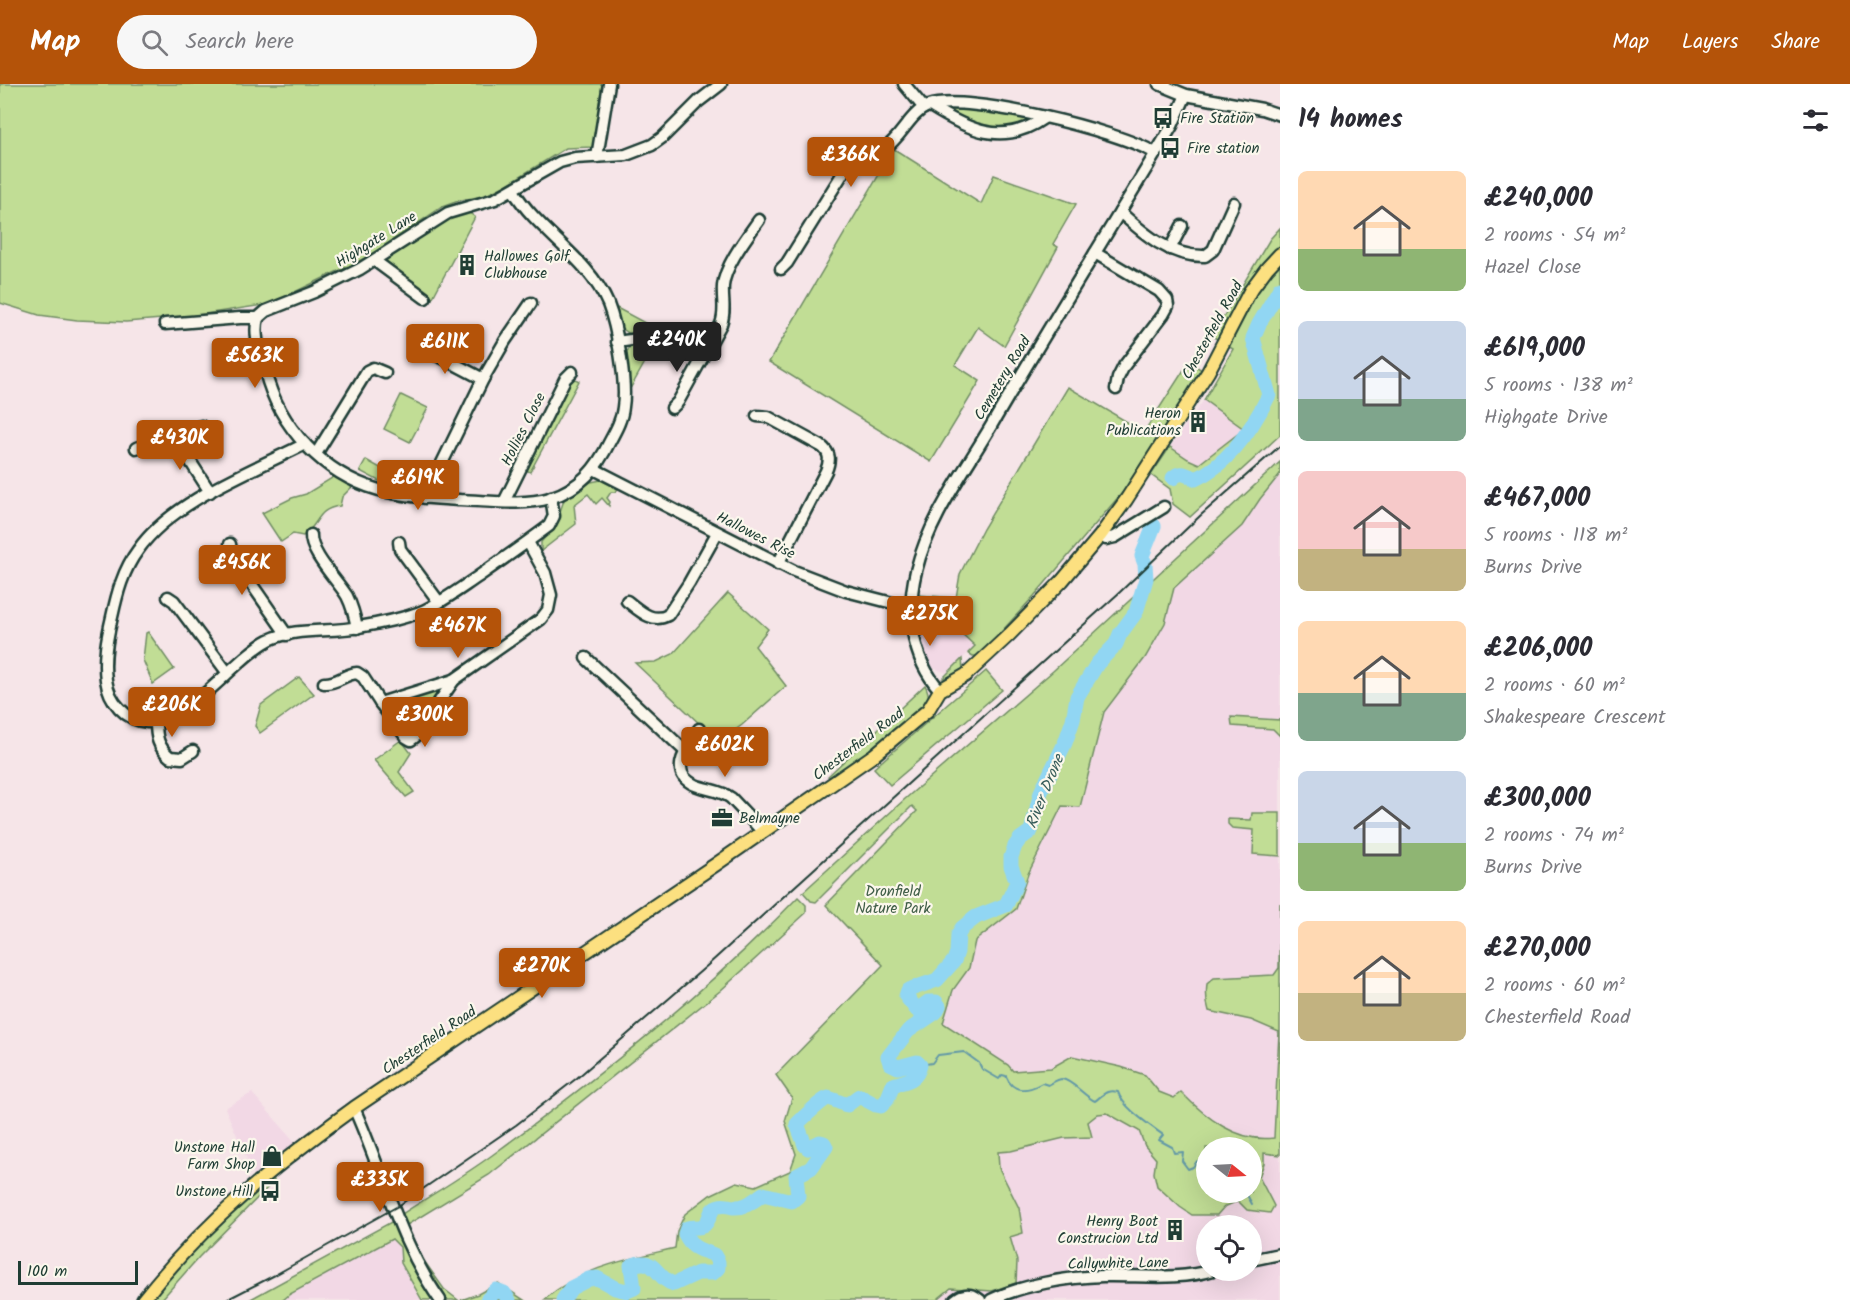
<!DOCTYPE html>
<html lang="en">
<head>
<meta charset="utf-8">
<style>
	:root { --surface:#fff; --page:#f7f7f7; --text:#2b2b33; --muted:#7c7c81; --accent:#b45309 }
	body { margin:0; font-family:Kalam,sans-serif; background:var(--page); color:var(--text); height:100vh; display:flex; flex-direction:column; font-size:22px; white-space:nowrap }
	* { box-sizing:border-box; margin:0 }
	p { font-size:20px; color:var(--muted) }
	.icon { flex:none; width:33px; height:33px; fill:none; stroke:currentColor; stroke-width:2; stroke-linecap:round; stroke-linejoin:round }
	.map { position:relative; flex:1; overflow:hidden }
	.drawer { display:flex; flex-direction:column; background:var(--surface); width:570px }
	.drawer>* { flex:none }
	.needle { width:39px; rotate:108deg }
	.tools { position:absolute; left:1196px; top:1053px; display:grid; gap:12px }
	.tools a { display:grid; place-items:center; width:66px; height:66px; border-radius:50%; background:var(--surface); box-shadow:0 6px 24px #0002; font-size:30px }
	.scale { position:absolute; left:18px; bottom:15px; width:120px; box-sizing:border-box; padding-left:6px; border:3px solid #1f3d34; border-top:0; font-size:16px; line-height:21px; white-space:nowrap; color:#1f3d34; -webkit-text-stroke:4px #fbf7ec; paint-order:stroke }
	.price { position:absolute; translate:-50% -51px; padding:0 14px; border-radius:6px; background:var(--accent); color:#fff; font-size:20px; line-height:39px; filter:drop-shadow(0 2px 3px #0008) }
	.price::after { content:''; position:absolute; left:50%; top:36px; width:18px; height:14px; margin-left:-9px; background:inherit; clip-path:polygon(0 0,100% 0,50% 100%) }
	.price.active { background:#222; color:#fff }
	ul { padding:0; list-style:none }
	li { display:flex; align-items:center; gap:18px; height:150px; padding:0 18px }
	li span { display:grid; place-items:center; flex:none; width:168px; height:120px; border-radius:9px; color:#555 }
	li>.icon { margin-inline-start:auto }
	span .icon { width:72px; height:72px; fill:#fffc; stroke-width:1 }
	li b { font-size:26px }
	h2 { display:flex; justify-content:space-between; align-items:center; height:72px; padding:0 18px; font-size:26px }
	header { display:flex; align-items:center; gap:36px; box-sizing:border-box; height:84px; padding:0 30px; background:var(--accent); color:#fff }
	header strong { font-size:28px }
	nav { display:flex; gap:33px; margin-inline-start:auto; font-size:21px }
	.search { width:420px; height:54px; background:var(--page); display:flex; align-items:center; gap:15px; box-sizing:border-box; padding:0 21px; border-radius:33px; color:var(--muted); font-size:22px }
	main { display:flex; flex:1; min-height:0 }
	.map>svg:first-child { display:block }
	.built { fill:#f2d8e5; fill-rule:evenodd }
	.green { fill:#c1dd95; stroke:#708d64; stroke-width:1.5; fill-rule:evenodd }
	.lines { fill:none; stroke-linecap:round; stroke-linejoin:round }
	.stream { stroke:#6399a7; stroke-width:2 }
	.river { stroke:#91d6f3; stroke-width:15 }
	.minor-casing { stroke:#1f3d34; stroke-width:15 }
	.major-casing { stroke:#1f3d34; stroke-width:16 }
	.minor { stroke:#fbf7ec; stroke-width:10 }
	.major { stroke:#fce080; stroke-width:12 }
	.rail { stroke:#1f3d34; stroke-width:2 }
	.labels { text-anchor:middle; stroke-width:4.5; stroke-linejoin:round; paint-order:stroke }
	.poi-label { font-size:15px; fill:#1f3d34; stroke:#fbf7ec; text-anchor:start }
	.street-label { font-size:15px; fill:#1f3d34; stroke:#fbf7ec }
	.park-label { font-size:15px; fill:#3f5d47; stroke:#fbf7ec }
	.water-label { font-size:16px; font-style:italic; fill:#365c5a; stroke:#fbf7ec }
</style>
</head>
<body>
<header>
<strong>Map</strong>
<div class="search"><svg class="icon" aria-label="search" viewBox="0 0 24 24"><circle cx="10" cy="10" r="6"/><path d="M15 15l6 6"/></svg>Search here</div>
<nav><a>Map</a><a>Layers</a><a>Share</a></nav>
</header>
<main>
<div class="map">
<svg width="1280" height="1216" viewBox="0 0 1280 1216">
	<rect width="100%" height="100%" fill="#f6e5e8"/>
	<filter id="ink" filterUnits="userSpaceOnUse"><feTurbulence type="fractalNoise" baseFrequency=".0167" numOctaves="2"/><feDisplacementMap in="SourceGraphic" scale="12" xChannelSelector="R" yChannelSelector="G"/><feConvolveMatrix kernelMatrix="1 2 1 2 8 2 1 2 1" color-interpolation-filters="sRGB"/></filter>
	<g filter="url(#ink)">
		<g class="built">
			<polygon points="1204,316 1245,345 1199,380 1188,375 1170,363"/>
			<path d="M1280 390V1216H940L939 1214 951 1204 992 1207 1016 1198 1017 1177 1010 1153 1022 1149 1010 1104 999 1084 998 1067H1011L1064 1054 1092 1053 1088 1039 1098 1030 1107 1029 1139 1047 1145 1062 1156 1075 1154 1089 1157 1102 1164 1108 1224 1123 1239 1117 1247 1126 1270 1129 1274 1122 1259 1094 1264 1079V1055L1230 1047 1202 1030 1181 1009 1174 1014 1159 1008 1145 991 1121 983 1072 972 1051 984 1013 987 1008 981 943 939 953 906 969 884 975 857 1016 825 1028 790 1062 721 1080 722 1104 628 1145 574 1165 539 1174 504 1196 486ZM1206 1142H1251V1186H1206Z"/>
			<polygon points="918,528 961,549 976,562 947,589 933,584 920,570"/>
			<polygon points="252,1009 296,1059 254,1091 225,1024"/>
			<polygon points="392,1154 401,1163 401,1179 422,1216 283,1216 290,1210"/>
		</g>
		<g class="green">
			<polygon points="0,0 602,0 593,63 566,64 506,101 484,112 461,116 442,123 369,172 270,220 185,233 126,238 77,236 39,231 0,219"/>
			<path d="M942 25H971L1033 34C1008 55 967 36 942 25Z"/>
			<polygon points="894,65 981,120 994,91 1076,120 1053,160 1058,163 1004,262 978,243 955,281 980,297 931,378 769,278"/>
			<polygon points="468,128 475,133 432,215 381,178 445,133"/>
			<polygon points="1280,144 1280,351 1190,433 1173,420 1170,405 1151,391 1170,363 1188,375 1199,380 1244,345 1204,316 1233,265 1212,252 1270,155"/>
			<polygon points="615,223 660,247 657,257 630,305 625,270 632,261 631,251 620,243"/>
			<polygon points="1189,278 1202,286 1127,403 1034,512 979,572 973,572 968,569 975,562 961,549 918,528 919,511 956,514 960,490 983,445 1068,303 1144,348"/>
			<polygon points="572,293 579,297 530,388 524,385"/>
			<polygon points="401,311 428,324 410,358 384,345"/>
			<polygon points="366,376 384,386 379,397 360,387"/>
			<path d="M1280 378V390L1260 415 1242 442 1174 504 1165 539 1145 574 1104 628 1080 723 1062 722 1028 790 1016 825 975 857 969 884 953 906 943 939 1008 981 1013 987 1051 984 1072 972 1121 983 1145 991 1159 1008 1174 1014 1181 1008C1205 1033 1237 1059 1274 1054L1279 948 1251 936 1209 927C1206 918 1206 909 1207 900L1214 894 1274 891 1279 884 1280 819V1071L1264 1069V1079L1259 1093 1274 1122 1270 1129 1247 1126 1238 1117 1224 1123 1217 1131H1192L1180 1123 1157 1102 1154 1089 1156 1075 1145 1062 1139 1047 1107 1029 1098 1030 1088 1038 1092 1053 1064 1054 1011 1067 998 1068 999 1084 1019 1124 1023 1149 1010 1153 1017 1177 1016 1199 992 1207 951 1204 939 1214 940 1216H544C581 1183 629 1175 675 1164L677 1147 685 1130 710 1111 737 1098 756 1102 790 1087 796 1070 785 1037 792 1014 776 991 883 881 826 821 917 727 912 722 816 818 811 817 803 808 905 715 1053 587ZM1206 1064H1251V1108H1206Z"/>
			<path d="M335 392 353 402 342 413 340 422C316 425 320 440 303 452L293 450 281 458 262 429 292 414 306 410Z"/>
			<polygon points="601,396 618,405 615,408 611,408 607,414 610,418 609,422 602,414 596,420 588,410 574,421 576,440 541,467 541,458 555,442 564,416 591,398"/>
			<polygon points="728,509 768,545 755,562 786,602 742,641 719,658 635,579 656,578 673,570"/>
			<polygon points="148,548 174,585 153,600 143,576 146,549"/>
			<polygon points="962,575 963,586 949,594 943,594"/>
			<polygon points="986,587 1002,606 890,701 874,684"/>
			<polygon points="299,593 314,610 260,649 255,642 261,621"/>
			<path d="M925 601C927 605 929 610 928 614 923 633 849 683 830 695L828 692Z"/>
			<polygon points="444,602 413,649 409,649 390,625 392,621"/>
			<polygon points="1231,633 1280,636 1280,652 1273,645 1232,642"/>
			<polygon points="401,656 411,669 399,688 414,708 406,713 374,676"/>
			<polygon points="1252,729 1280,729 1280,772 1253,770 1254,746 1232,744 1228,740 1228,735 1251,736"/>
			<path d="M798 813 806 821V829L720 907 489 1091 407 1141H404L399 1132C431 1111 464 1092 495 1069 601 991 707 908 798 813Z"/>
			<polygon points="273,1090 274,1097 199,1173 161,1216 148,1216 207,1149"/>
			<polygon points="393,1137 404,1164 417,1167 444,1205 458,1216 422,1216 401,1179 400,1163 392,1155 290,1210 283,1216 249,1216"/>
			<polygon points="498,1199 524,1216 461,1216 478,1210"/>
		</g>
		<g class="lines">
			<g class="stream">
				<path d="M920 981 932 979 938 971 964 968 979 979 982 985 999 995 1002 991 1006 992C1013 1010 1028 1007 1042 999L1048 1001C1052 999 1058 995 1062 995 1072 996 1085 1013 1095 1017 1104 1010 1107 1005 1118 1008 1123 1024 1150 1041 1163 1051L1159 1056 1172 1063 1174 1069 1183 1068 1182 1077 1188 1085 1193 1083 1197 1077 1206 1086"/>
				<polyline points="1243,1108 1247,1111 1252,1120"/>
			</g>
			<g class="river">
				<path d="M1173 394C1180 386 1187 391 1195 395 1228 381 1253 343 1269 311L1253 254 1259 240 1280 204"/>
				<polyline points="487,1216 496,1206 504,1209 509,1216"/>
				<path d="M563 1216 571 1204 589 1195 597 1194 615 1204 627 1207 634 1204 631 1182C657 1171 654 1194 674 1200L698 1189H713L718 1184V1178L714 1171C698 1164 694 1167 685 1150L687 1144C693 1142 701 1145 705 1140 711 1135 709 1124 719 1122 723 1121 729 1122 733 1123 746 1124 753 1117 763 1110L792 1117 798 1112 796 1092 811 1084 826 1063 824 1059 820 1058 808 1064 805 1061 797 1040C801 1036 824 1014 828 1014 833 1015 841 1019 847 1021L859 1012 876 1021 881 1022 887 1016 893 1001C905 997 917 997 920 981L917 978 898 983 890 979 888 973 908 947 936 928 939 922 936 918H928L917 926 906 912 908 906 937 896 954 877 957 868 958 851 962 844 976 833 1006 821 1017 798 1011 782V773L1015 762 1020 755 1031 747 1041 708 1065 659 1073 636 1077 613 1097 580 1116 560 1120 550 1136 528 1146 495 1145 480 1142 472 1154 442"/>
			</g>
			<defs>
				<g id="minor">
					<polyline points="904,0 924,24"/>
					<polyline points="1159,0 1186,11 1262,25 1280,31"/>
					<path d="M930 22C968 46 1003 63 1044 34"/>
					<polyline points="597,73 609,0"/>
					<path d="M1120 128C1144 150 1170 173 1205 172L1213 166 1234 119"/>
					<polyline points="1170,165 1182,142"/>
					<polyline points="1095,169 1159,207 1167,216 1168,222 1163,231 1124,282 1118,294 1116,305"/>
					<polyline points="375,177 425,214"/>
					<path d="M781 185 787 179 848 81C859 70 873 72 885 64 901 54 910 29 928 22 967 9 1119 47 1155 69"/>
					<path d="M258 234C253 251 261 271 265 287 279 343 323 390 379 406 406 413 433 414 460 416 490 417 522 422 550 414 581 404 597 384 610 357 616 346 622 335 623 323 627 299 617 243 608 220 588 173 539 149 513 106"/>
					<polyline points="165,240 240,234 258,234 266,227 314,208 360,185 448,129 495,115 560,78 575,74 626,71 652,61 663,53 699,17 721,0"/>
					<polyline points="617,258 666,251 676,255 703,271"/>
					<polyline points="416,263 443,274 483,295"/>
					<path d="M672 324 678 318 721 240C726 227 722 216 723 202 725 181 747 153 759 136"/>
					<path d="M757 332 768 333 821 362C831 369 830 377 826 387L778 480"/>
					<polyline points="178,350 192,380 210,408"/>
					<path d="M305 360C252 387 172 417 138 466 123 486 117 510 112 533 107 554 103 575 106 596 109 617 125 636 147 638 189 641 233 575 269 556 296 543 330 549 359 543 380 539 405 535 425 526 444 517 461 504 479 492 502 476 526 459 549 442L554 432 551 413"/>
					<polyline points="136,364 201,342"/>
					<polyline points="316,370 367,287 373,284 385,289"/>
					<polyline points="594,385 794,487 846,507 912,524"/>
					<polyline points="425,414 483,295 505,257 531,219"/>
					<polyline points="504,418 565,295 572,288"/>
					<path d="M311 451C310 469 337 496 347 512 352 522 355 533 357 544"/>
					<polyline points="1100,452 1106,455 1115,453 1164,423"/>
					<polyline points="399,458 400,465 439,518"/>
					<polyline points="230,460 232,472 287,551"/>
					<polyline points="168,513 174,517 227,588"/>
					<path d="M627 517C639 526 652 540 668 531L689 499 717 449"/>
					<polyline points="586,574 685,667"/>
					<path d="M324 599C337 600 344 590 357 589L363 593 380 619 454 596 541 535 548 526 551 511 545 489 528 458"/>
					<path d="M940 606C911 574 906 528 916 487 929 434 964 388 991 342 1050 241 1112 142 1172 42L1186 11"/>
					<polyline points="380,619 406,653 411,656 415,653 454,596"/>
					<path d="M156 638C156 653 158 663 170 673L182 674 193 667"/>
					<path d="M699 645C689 662 666 688 695 701 707 706 720 706 731 714L763 748"/>
					<path d="M354 1024C383 1088 399 1158 440 1216"/>
					<polyline points="1251,1176 1280,1170"/>
					<path d="M955 1216C963 1209 972 1209 980 1216"/>
					<path d="M991 1216C1022 1201 1068 1193 1103 1192 1140 1191 1177 1197 1213 1186"/>
				</g>
				<path id="major" d="M143 1216C204 1138 274 1082 354 1024L715 781 874 671 928 626 940 606 966 591 1009 551 1062 497 1100 452 1126 416 1208 288 1250 207 1267 184 1280 170"/>
			</defs>
			<use href="#minor" class="minor-casing"/>
			<use href="#major" class="major-casing"/>
			<use href="#minor" class="minor"/>
			<use href="#major" class="major"/>
			<polyline class="rail" points="226,1216 275,1191 398,1122 516,1041 577,994 709,880 1120,508 1201,431 1280,362"/>
		</g>
	</g>
	<defs>
		<symbol id="bus-bare" viewBox="-9 -9 18 18"><path d="M-5-6H5V4H4V6H2V4H-2V6H-4V4H-5ZM-3.5-4V0h7V-4ZM-3.5 1.2v1.5H-2V1.2ZM2 1.2v1.5H3.5V1.2Z" fill="#1f3d34" stroke="#fbf7ec" stroke-width="2.5" paint-order="stroke"/></symbol>
		<symbol id="building-bare" viewBox="-9 -9 18 18"><path d="M-4-6H4V6H1V3H-1V6H-4ZM-2.5-4.3h1.7v1.8h-1.7ZM.8-4.3h1.7v1.8H.8ZM-2.5-1h1.7V.8h-1.7ZM.8-1h1.7V.8H.8Z" fill="#1f3d34" stroke="#fbf7ec" stroke-width="2.5" paint-order="stroke"/></symbol>
		<symbol id="office-bare" viewBox="-9 -9 18 18"><path d="M-6-3h4V-5.5h4V-3h4V5H-6ZM-1-4.5V-3h2v-1.5ZM-6 0V1H6V0Z" fill="#1f3d34" stroke="#fbf7ec" stroke-width="2.5" paint-order="stroke"/></symbol>
		<symbol id="shop-bare" viewBox="-9 -9 18 18"><path d="M-5-2.5h2.3a2.7 3.5 0 0 1 5.4 0H5L5.5 6h-11ZM-1.5-2.5h3a1.5 2.3 0 0 0-3 0Z" fill="#1f3d34" stroke="#fbf7ec" stroke-width="2.5" paint-order="stroke"/></symbol>
	</defs>
	<g fill-rule="evenodd">
		<use href="#bus-bare" x="1148" y="19" width="30" height="30"/>
		<use href="#bus-bare" x="1155" y="49" width="30" height="30"/>
		<use href="#building-bare" x="452" y="166" width="30" height="30"/>
		<use href="#building-bare" x="1183" y="323" width="30" height="30"/>
		<use href="#office-bare" x="707" y="719" width="30" height="30"/>
		<use href="#shop-bare" x="257" y="1057" width="30" height="30"/>
		<use href="#bus-bare" x="255" y="1092" width="30" height="30"/>
		<use href="#building-bare" x="1160" y="1131" width="30" height="30"/>
	</g>
	<g class="labels">
		<g class="poi-label">
			<text x="1180" y="39">Fire Station</text>
			<text x="1187" y="69">Fire station</text>
			<text x="484" y="177">Hallowes Golf<tspan x="484" dy="17">Clubhouse</tspan></text>
			<text x="1181" y="334" text-anchor="end">Heron<tspan x="1181" dy="17">Publications</tspan></text>
			<text x="739" y="739">Belmayne</text>
			<text x="255" y="1068" text-anchor="end">Unstone Hall<tspan x="255" dy="17">Farm Shop</tspan></text>
			<text x="253" y="1112" text-anchor="end">Unstone Hill</text>
			<text x="1158" y="1142" text-anchor="end">Henry Boot<tspan x="1158" dy="17">Construcion Ltd</tspan></text>
		</g>
		<g class="street-label">
			<text transform="translate(376 155) rotate(-32)" y="5">Highgate Lane</text>
			<text transform="translate(1212 246) rotate(-61)" y="5">Chesterfield Road</text>
			<text transform="translate(1002 294) rotate(-59)" y="5">Cemetery Road</text>
			<text transform="translate(523 345) rotate(-63)" y="5">Hollies Close</text>
			<text transform="translate(756 451) rotate(27)" y="5">Hallowes Rise</text>
			<text transform="translate(858 660) rotate(-37)" y="5">Chesterfield Road</text>
			<text transform="translate(429 956) rotate(-34)" y="5">Chesterfield Road</text>
			<text transform="translate(1118 1179) rotate(-1)" y="5">Callywhite Lane</text>
		</g>
		<g class="park-label">
			<text x="893" y="812">Dronfield<tspan x="893" dy="17">Nature Park</tspan></text>
		</g>
		<g class="water-label">
			<text transform="translate(1044 707) rotate(-68)" y="6">River Drone</text>
		</g>
	</g>
</svg>
<div class="tools">
<a><svg class="needle" viewBox="-14 -14 28 28"><path d="M0-13l5 13h-10z" fill="#e53935"/><path d="M0 13l5-13h-10z" fill="#7c7c81"/></svg></a>
<a><svg class="icon" aria-label="locate" viewBox="0 0 24 24"><circle cx="12" cy="12" r="6"/><path d="M12 2v4M12 18v4M2 12h4M18 12h4"/></svg></a>
</div>
<div class="scale">100 m</div>
<b class="price" style="left:851px;top:104px">£366K</b>
<b class="price active" style="left:677px;top:289px">£240K</b>
<b class="price" style="left:445px;top:291px">£611K</b>
<b class="price" style="left:255px;top:305px">£563K</b>
<b class="price" style="left:180px;top:387px">£430K</b>
<b class="price" style="left:418px;top:427px">£619K</b>
<b class="price" style="left:242px;top:512px">£456K</b>
<b class="price" style="left:930px;top:563px">£275K</b>
<b class="price" style="left:458px;top:575px">£467K</b>
<b class="price" style="left:172px;top:654px">£206K</b>
<b class="price" style="left:425px;top:664px">£300K</b>
<b class="price" style="left:725px;top:694px">£602K</b>
<b class="price" style="left:542px;top:915px">£270K</b>
<b class="price" style="left:380px;top:1129px">£335K</b>
</div>
<section class="drawer">
<h2>14 homes<svg class="icon" aria-label="filters" viewBox="0 0 24 24"><path d="M4 7h16M4 17h16"/><circle cx="9" cy="7" r="2"/><circle cx="15" cy="17" r="2"/></svg></h2>
<ul>
<li><span style="background:linear-gradient(#ffd9b3 65%,#8fb573 0)"><svg class="icon" aria-label="home" viewBox="0 0 24 24"><path d="M3 11l9-7 9 7M6 9v11h12V9"/></svg></span><div><b>£240,000</b><p>2 rooms · 54 m²</p><p>Hazel Close</p></div></li>
<li><span style="background:linear-gradient(#c9d6e8 65%,#7fa58c 0)"><svg class="icon" aria-label="home" viewBox="0 0 24 24"><path d="M3 11l9-7 9 7M6 9v11h12V9"/></svg></span><div><b>£619,000</b><p>5 rooms · 138 m²</p><p>Highgate Drive</p></div></li>
<li><span style="background:linear-gradient(#f6c9c9 65%,#c2b280 0)"><svg class="icon" aria-label="home" viewBox="0 0 24 24"><path d="M3 11l9-7 9 7M6 9v11h12V9"/></svg></span><div><b>£467,000</b><p>5 rooms · 118 m²</p><p>Burns Drive</p></div></li>
<li><span style="background:linear-gradient(#ffd9b3 60%,#7fa58c 0)"><svg class="icon" aria-label="home" viewBox="0 0 24 24"><path d="M3 11l9-7 9 7M6 9v11h12V9"/></svg></span><div><b>£206,000</b><p>2 rooms · 60 m²</p><p>Shakespeare Crescent</p></div></li>
<li><span style="background:linear-gradient(#c9d6e8 60%,#8fb573 0)"><svg class="icon" aria-label="home" viewBox="0 0 24 24"><path d="M3 11l9-7 9 7M6 9v11h12V9"/></svg></span><div><b>£300,000</b><p>2 rooms · 74 m²</p><p>Burns Drive</p></div></li>
<li><span style="background:linear-gradient(#ffd9b3 60%,#c2b280 0)"><svg class="icon" aria-label="home" viewBox="0 0 24 24"><path d="M3 11l9-7 9 7M6 9v11h12V9"/></svg></span><div><b>£270,000</b><p>2 rooms · 60 m²</p><p>Chesterfield Road</p></div></li>
</ul>
</section>
</main>
</body>
</html>
